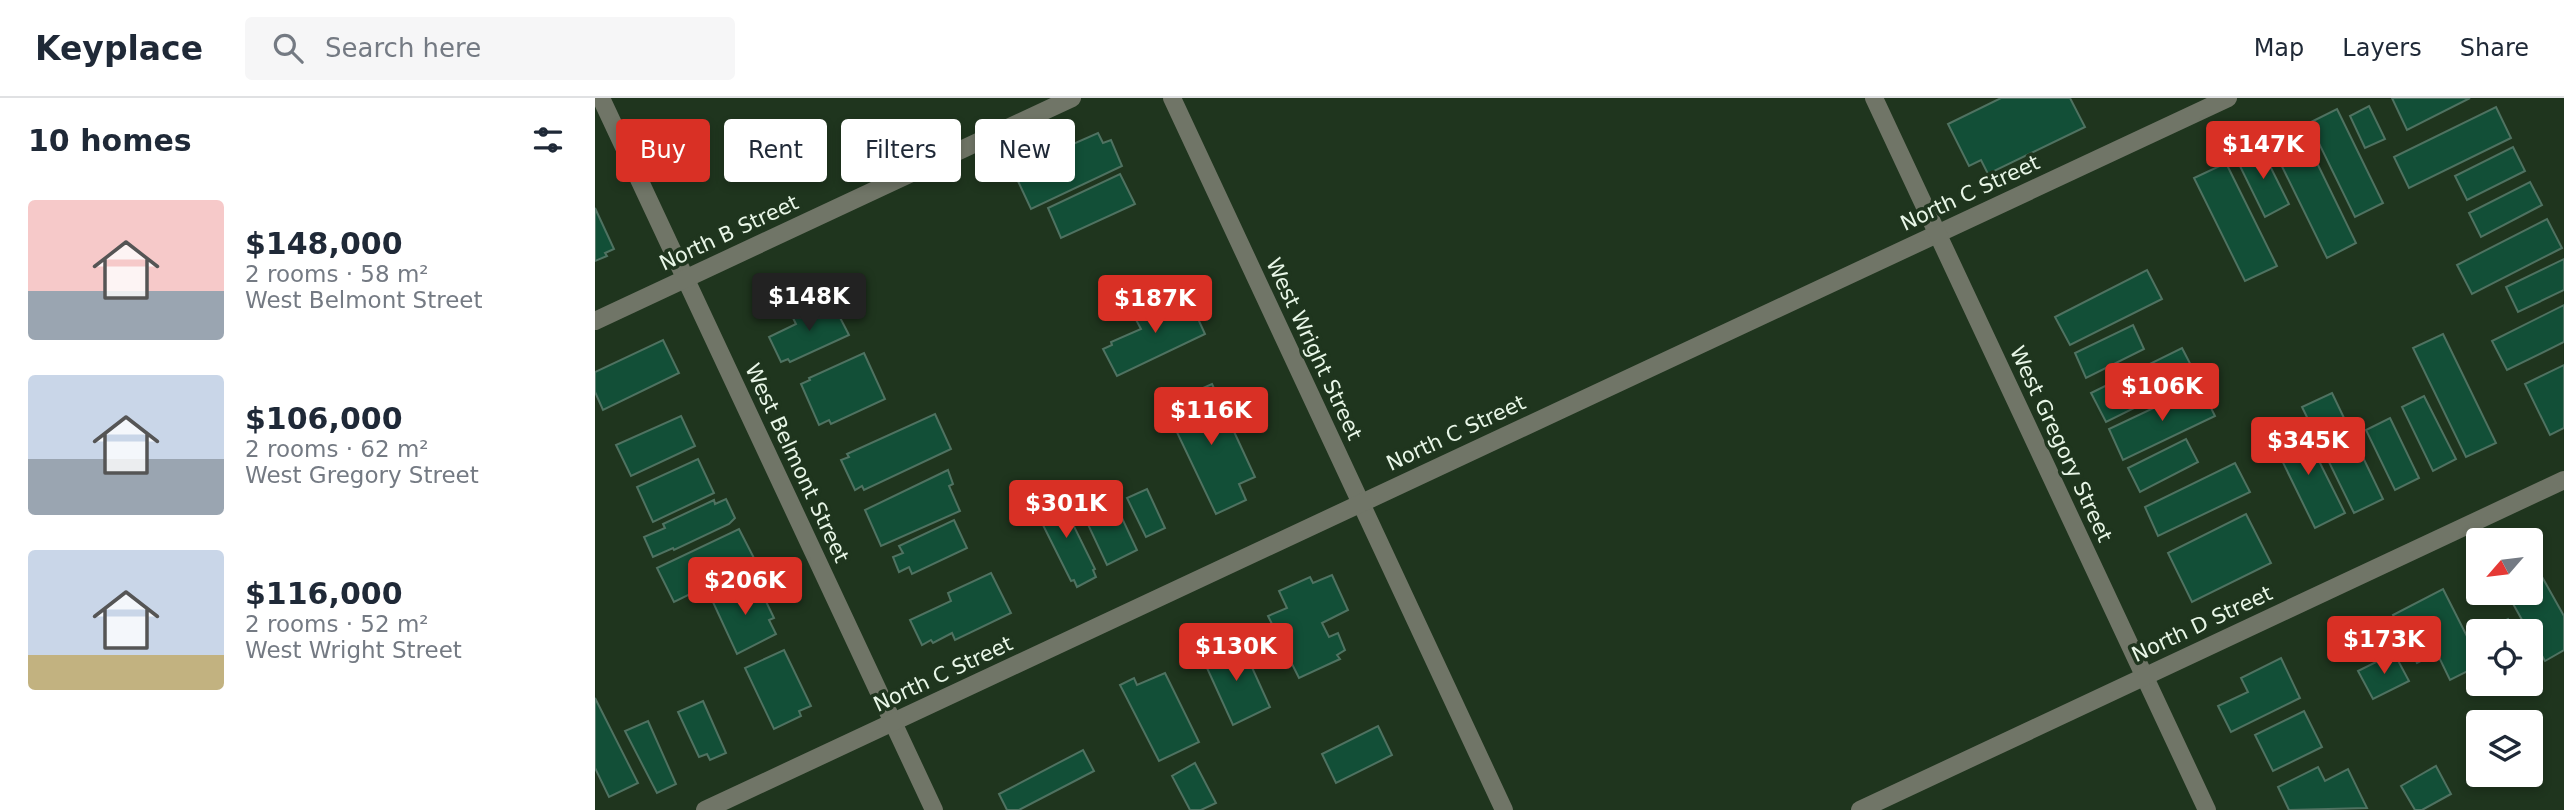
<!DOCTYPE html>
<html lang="en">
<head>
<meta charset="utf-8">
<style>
	:root { --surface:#fff; --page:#f6f6f7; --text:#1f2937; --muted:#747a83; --line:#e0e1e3; --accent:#d93025 }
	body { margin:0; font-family:"DejaVu Sans",sans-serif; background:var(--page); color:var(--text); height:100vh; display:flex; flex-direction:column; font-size:26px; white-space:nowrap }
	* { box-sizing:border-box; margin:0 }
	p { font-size:23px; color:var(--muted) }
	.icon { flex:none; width:38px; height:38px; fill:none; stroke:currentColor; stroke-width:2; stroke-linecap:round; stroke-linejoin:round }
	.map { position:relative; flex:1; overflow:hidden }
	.sheet { display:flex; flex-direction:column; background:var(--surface); width:595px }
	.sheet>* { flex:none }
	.banner { position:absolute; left:21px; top:21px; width:665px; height:63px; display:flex; gap:14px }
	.needle { width:46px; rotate:242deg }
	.fabs { position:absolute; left:1871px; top:430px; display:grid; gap:14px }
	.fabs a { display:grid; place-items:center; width:77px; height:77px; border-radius:7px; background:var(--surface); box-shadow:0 4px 10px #0003; font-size:35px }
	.price { position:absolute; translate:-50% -60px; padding:0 16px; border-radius:7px; background:var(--accent); color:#fff; font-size:23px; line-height:46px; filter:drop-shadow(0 2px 4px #0008) }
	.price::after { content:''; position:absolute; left:50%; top:42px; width:21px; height:16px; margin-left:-10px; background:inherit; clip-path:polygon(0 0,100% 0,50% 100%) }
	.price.selected { background:#222; color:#fff }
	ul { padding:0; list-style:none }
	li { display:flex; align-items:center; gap:21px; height:175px; padding:0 28px }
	li span { display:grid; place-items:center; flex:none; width:196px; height:140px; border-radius:7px; color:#555 }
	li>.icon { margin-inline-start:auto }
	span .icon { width:84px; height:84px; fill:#fffc; stroke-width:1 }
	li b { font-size:30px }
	h2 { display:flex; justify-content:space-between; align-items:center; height:84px; padding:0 28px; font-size:30px }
	.tag { padding:0 24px; border-radius:7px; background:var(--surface); box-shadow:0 4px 10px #0003; font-size:24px; line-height:63px }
	.tag.selected { background:var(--accent); color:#fff }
	header { display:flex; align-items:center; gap:42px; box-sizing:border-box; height:98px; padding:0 35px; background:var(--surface); border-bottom:2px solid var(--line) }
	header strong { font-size:33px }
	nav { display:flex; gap:38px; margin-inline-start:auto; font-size:24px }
	.search { width:490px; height:63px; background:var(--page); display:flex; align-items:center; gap:18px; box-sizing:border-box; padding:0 24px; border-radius:7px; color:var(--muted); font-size:26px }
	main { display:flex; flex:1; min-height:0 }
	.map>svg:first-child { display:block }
	.building { fill:#124f37; stroke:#4f7261; stroke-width:2 }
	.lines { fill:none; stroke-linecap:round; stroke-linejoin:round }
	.minor { stroke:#707567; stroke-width:18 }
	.tertiary { stroke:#707567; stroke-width:18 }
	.labels { text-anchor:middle; stroke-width:7; stroke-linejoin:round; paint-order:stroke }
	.street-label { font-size:21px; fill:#e8f6e7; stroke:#1f351e }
</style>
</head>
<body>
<header>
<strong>Keyplace</strong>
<div class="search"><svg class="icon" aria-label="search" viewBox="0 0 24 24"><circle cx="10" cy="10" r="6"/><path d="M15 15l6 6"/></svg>Search here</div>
<nav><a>Map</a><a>Layers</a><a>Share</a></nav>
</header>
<main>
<section class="sheet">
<h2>10 homes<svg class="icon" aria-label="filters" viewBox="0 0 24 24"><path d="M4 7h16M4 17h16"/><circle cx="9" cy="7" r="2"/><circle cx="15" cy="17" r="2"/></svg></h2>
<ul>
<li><span style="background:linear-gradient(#f6c9c9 65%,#9aa5b1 0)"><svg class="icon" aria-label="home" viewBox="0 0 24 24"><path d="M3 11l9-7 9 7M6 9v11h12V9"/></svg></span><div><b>$148,000</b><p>2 rooms · 58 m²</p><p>West Belmont Street</p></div></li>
<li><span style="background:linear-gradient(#c9d6e8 60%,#9aa5b1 0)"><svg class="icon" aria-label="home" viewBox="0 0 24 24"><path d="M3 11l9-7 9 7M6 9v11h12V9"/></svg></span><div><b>$106,000</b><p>2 rooms · 62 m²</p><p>West Gregory Street</p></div></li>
<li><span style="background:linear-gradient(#c9d6e8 75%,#c2b280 0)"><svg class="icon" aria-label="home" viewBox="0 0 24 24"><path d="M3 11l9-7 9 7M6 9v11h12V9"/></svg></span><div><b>$116,000</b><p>2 rooms · 52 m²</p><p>West Wright Street</p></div></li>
</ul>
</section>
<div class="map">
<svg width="1969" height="712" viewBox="0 0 1969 712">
	<rect width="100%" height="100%" fill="#1f351e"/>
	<g class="building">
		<polygon points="1406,0 1475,0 1490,29 1393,76 1386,62 1374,68 1353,26"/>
		<polygon points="1797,0 1875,0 1812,32"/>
		<polygon points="1774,8 1790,41 1770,50 1755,18"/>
		<polygon points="1901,9 1916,40 1814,90 1799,59"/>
		<polygon points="1742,11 1788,105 1760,119 1714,25"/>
		<polygon points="1705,30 1761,145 1732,160 1675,44"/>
		<polygon points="503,35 508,45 516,42 527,68 436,111 422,81 441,72 437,64"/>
		<polygon points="1665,48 1694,106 1670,119 1641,60"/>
		<polygon points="1918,49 1930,73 1872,102 1860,78"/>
		<polygon points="1631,65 1682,168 1650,183 1599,80"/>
		<polygon points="525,76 540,106 466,140 453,110"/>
		<polygon points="1935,84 1947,107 1886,139 1874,115"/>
		<polygon points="0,110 19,151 10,155 12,158 0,163"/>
		<polygon points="1952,121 1967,150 1877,196 1862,167"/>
		<polygon points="1969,161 1969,192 1923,214 1911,189"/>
		<polygon points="1552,172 1567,201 1475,247 1460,219"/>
		<polygon points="593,199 610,236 522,278 508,251 517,247 516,244 546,231 539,218 566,205 571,208"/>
		<polygon points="237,204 254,237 195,264 193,261 186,264 174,239 201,226 197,218 220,207 222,210"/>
		<polygon points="1969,207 1969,244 1912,272 1897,243"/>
		<polygon points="1538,227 1549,251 1491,280 1480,255"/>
		<polygon points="1848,236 1901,345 1871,359 1818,250"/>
		<polygon points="68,242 84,275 8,312 0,294 0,274"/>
		<polygon points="1587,250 1602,279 1511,324 1496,295"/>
		<polygon points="269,255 290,301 236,326 234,322 224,327 206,286 215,282 214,280"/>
		<polygon points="1969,267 1969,330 1955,337 1930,286"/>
		<polygon points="617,286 660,379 644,386 651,402 621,416 569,307"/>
		<polygon points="1605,288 1620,318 1528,362 1514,331"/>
		<polygon points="1737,295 1788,401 1759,415 1707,309"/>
		<polygon points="1829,298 1861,361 1838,373 1807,309"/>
		<polygon points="340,316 356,351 269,392 267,388 260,392 246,362 254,359 252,356"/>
		<polygon points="86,318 100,348 36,378 21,347"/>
		<polygon points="1795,320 1824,380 1800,392 1771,332"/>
		<polygon points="1706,327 1750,415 1720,430 1677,342"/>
		<polygon points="1591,341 1603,364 1545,394 1533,370"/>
		<polygon points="103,361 119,395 58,424 42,389"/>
		<polygon points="1640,365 1655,394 1563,438 1550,409"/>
		<polygon points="353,372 358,386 354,388 365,413 286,448 270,412"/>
		<polygon points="512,388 542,452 512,467 482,403"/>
		<polygon points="552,391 570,430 551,439 532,400"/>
		<polygon points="463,396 500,471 498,472 501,479 482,489 479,482 476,483 438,407"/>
		<polygon points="131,401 140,420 134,426 79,452 78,450 58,459 49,439 70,430 68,426 119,402 120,406"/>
		<polygon points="1651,416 1676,465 1597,504 1573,455"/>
		<polygon points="359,422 372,450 317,476 314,469 304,474 298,459 308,455 304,448"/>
		<polygon points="144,431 161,464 79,504 62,470"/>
		<polygon points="396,475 416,515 360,542 357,535 338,545 336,542 327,547 315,522 356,503 353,495"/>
		<polygon points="737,477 753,512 727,525 734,539 743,535 750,552 742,557 745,561 704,580 673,518 692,510 684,493 715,479 718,485"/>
		<polygon points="1946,477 1969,518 1969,552 1950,563 1912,495 1936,495 1936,482"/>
		<polygon points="157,483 162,496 166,493 179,520 174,522 181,536 142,556 117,502"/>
		<polygon points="1848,491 1883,560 1883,568 1855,582 1842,555 1822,565 1798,517"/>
		<polygon points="1913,521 1919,534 1887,534"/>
		<polygon points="645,543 675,609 638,627 607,559"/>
		<polygon points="189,552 216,608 204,613 206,618 179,631 150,570"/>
		<polygon points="1799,555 1814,583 1778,601 1763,573"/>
		<polygon points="1686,560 1705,600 1636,634 1623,608 1653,594 1646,580"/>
		<polygon points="570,575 604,644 564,663 525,587 539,580 542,587"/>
		<polygon points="0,600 43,685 14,699 0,670"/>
		<polygon points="108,603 131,655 115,662 112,656 104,659 83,614"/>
		<polygon points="1709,613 1727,649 1678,673 1660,637"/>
		<polygon points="53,623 81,686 62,695 30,633"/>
		<polygon points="783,628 797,657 741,685 727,656"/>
		<polygon points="488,652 499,673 424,712 412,712 404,696"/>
		<polygon points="600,665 621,705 606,712 595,712 577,678"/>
		<polygon points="1841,668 1856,696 1827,712 1820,712 1806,688"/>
		<polygon points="1723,669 1730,683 1753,671 1772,710 1694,712 1683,689"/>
	</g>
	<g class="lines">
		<g class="minor">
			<polyline points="6,0 339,712"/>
			<polyline points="577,0 909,712"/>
			<polyline points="0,223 477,0"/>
			<polyline points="110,712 1633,0"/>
		</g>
		<g class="tertiary">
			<polyline points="1279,0 1612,712"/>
			<polyline points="1265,712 1969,382"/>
		</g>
	</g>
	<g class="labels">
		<g class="street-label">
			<text transform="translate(1375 95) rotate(-25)" y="7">North C Street</text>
			<text transform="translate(134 135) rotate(-25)" y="7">North B Street</text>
			<text transform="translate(719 251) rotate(65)" y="7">West Wright Street</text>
			<text transform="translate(861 335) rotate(-25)" y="7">North C Street</text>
			<text transform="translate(1466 346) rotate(65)" y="7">West Gregory Street</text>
			<text transform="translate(202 365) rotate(65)" y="7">West Belmont Street</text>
			<text transform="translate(1607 526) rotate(-25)" y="7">North D Street</text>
			<text transform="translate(348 576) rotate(-25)" y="7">North C Street</text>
		</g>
	</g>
</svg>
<div class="fabs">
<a><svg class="needle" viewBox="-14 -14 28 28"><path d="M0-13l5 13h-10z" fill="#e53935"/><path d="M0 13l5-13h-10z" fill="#747a83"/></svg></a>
<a><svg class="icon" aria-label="locate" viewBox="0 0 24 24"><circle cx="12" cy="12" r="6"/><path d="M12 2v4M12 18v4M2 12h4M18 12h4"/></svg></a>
<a><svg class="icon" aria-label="layers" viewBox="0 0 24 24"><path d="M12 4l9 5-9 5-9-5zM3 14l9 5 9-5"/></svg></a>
</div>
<b class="price" style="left:1668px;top:83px">$147K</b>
<b class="price selected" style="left:214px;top:235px">$148K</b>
<b class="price" style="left:560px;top:237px">$187K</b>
<b class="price" style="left:1567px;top:325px">$106K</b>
<b class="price" style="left:616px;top:349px">$116K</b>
<b class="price" style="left:1713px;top:379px">$345K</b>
<b class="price" style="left:471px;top:442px">$301K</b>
<b class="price" style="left:150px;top:519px">$206K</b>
<b class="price" style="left:1789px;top:578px">$173K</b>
<b class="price" style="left:641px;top:585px">$130K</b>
<div class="banner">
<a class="tag selected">Buy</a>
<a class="tag">Rent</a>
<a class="tag">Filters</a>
<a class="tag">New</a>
</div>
</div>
</main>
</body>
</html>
